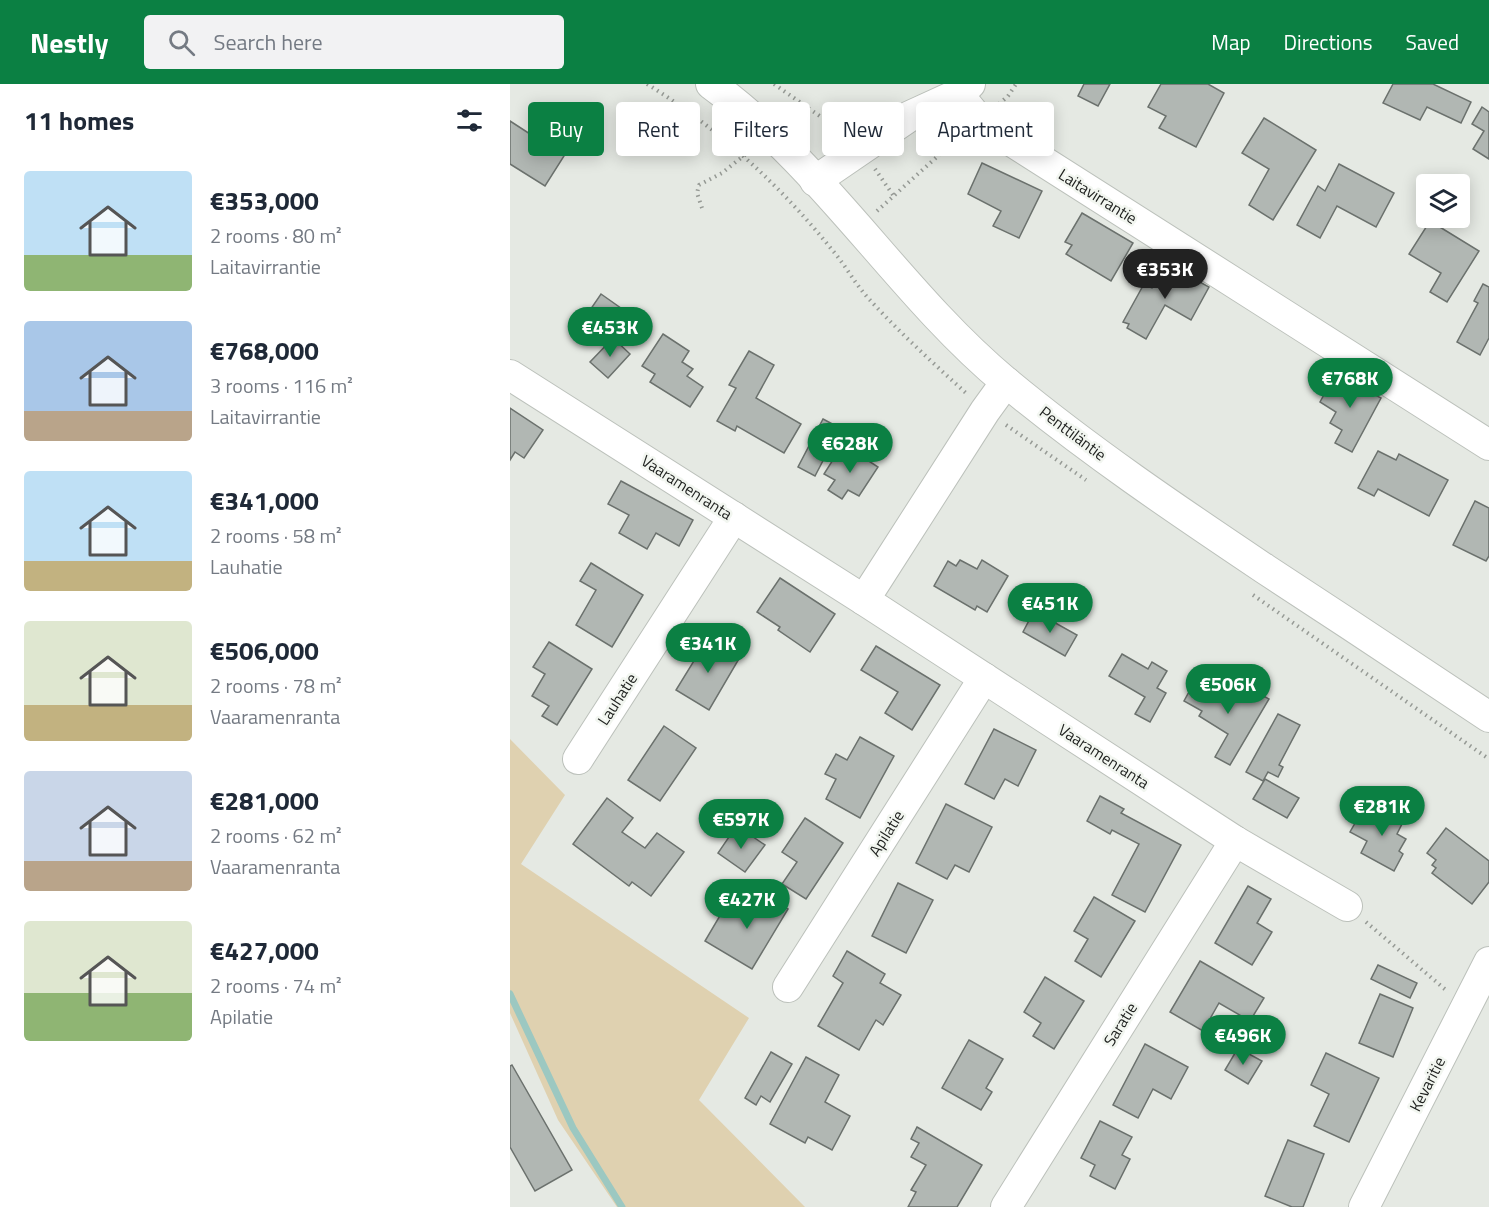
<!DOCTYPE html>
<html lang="en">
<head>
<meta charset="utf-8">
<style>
	:root { --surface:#fff; --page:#f2f2f3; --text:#1f2937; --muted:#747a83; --accent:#0b8043 }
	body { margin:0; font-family:"Titillium Web",sans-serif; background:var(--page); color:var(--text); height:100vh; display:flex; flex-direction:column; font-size:22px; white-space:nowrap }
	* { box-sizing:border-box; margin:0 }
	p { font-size:20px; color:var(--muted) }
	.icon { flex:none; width:33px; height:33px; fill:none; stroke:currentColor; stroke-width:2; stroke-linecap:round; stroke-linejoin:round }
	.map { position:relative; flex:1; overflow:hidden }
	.details { display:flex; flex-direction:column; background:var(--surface); width:510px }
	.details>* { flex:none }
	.guide { position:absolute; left:18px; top:18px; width:570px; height:54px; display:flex; gap:12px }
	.fabs { position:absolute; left:906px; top:90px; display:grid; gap:12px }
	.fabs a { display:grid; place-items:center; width:54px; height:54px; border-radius:6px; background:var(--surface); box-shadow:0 3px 15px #0003; font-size:30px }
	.price { position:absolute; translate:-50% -51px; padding:0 14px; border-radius:21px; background:var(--accent); color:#fff; font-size:20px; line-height:39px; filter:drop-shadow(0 2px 3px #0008) }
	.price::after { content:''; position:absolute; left:50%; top:36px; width:18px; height:14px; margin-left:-9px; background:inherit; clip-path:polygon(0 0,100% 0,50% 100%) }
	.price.current { background:#222; color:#fff }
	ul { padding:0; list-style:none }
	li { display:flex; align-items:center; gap:18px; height:150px; padding:0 24px }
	li span { display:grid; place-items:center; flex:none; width:168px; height:120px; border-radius:6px; color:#555 }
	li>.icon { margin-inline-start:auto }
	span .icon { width:72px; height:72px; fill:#fffc; stroke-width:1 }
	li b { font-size:26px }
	h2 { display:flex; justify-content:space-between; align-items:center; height:72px; padding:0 24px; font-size:26px }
	.pill { padding:0 21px; border-radius:6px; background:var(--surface); box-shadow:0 3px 15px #0003; font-size:21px; line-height:54px }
	.pill.current { background:var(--accent); color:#fff }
	header { display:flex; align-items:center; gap:36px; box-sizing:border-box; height:84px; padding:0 30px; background:var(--accent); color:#fff }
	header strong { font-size:28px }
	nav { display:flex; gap:33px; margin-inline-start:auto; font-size:21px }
	.search { width:420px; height:54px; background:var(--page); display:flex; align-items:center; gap:15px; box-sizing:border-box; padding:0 21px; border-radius:6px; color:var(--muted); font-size:22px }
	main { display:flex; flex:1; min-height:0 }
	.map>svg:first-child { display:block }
	.green { fill:#dfd1b0 }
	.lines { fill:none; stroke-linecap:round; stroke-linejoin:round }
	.stream { stroke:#9cc8c1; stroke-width:7 }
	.building { fill:#b1b7b3; stroke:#6b716d; stroke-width:1.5 }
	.minor-casing { stroke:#bcc1bb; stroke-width:32 }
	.path { stroke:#969a95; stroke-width:4; stroke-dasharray:1.5 4.5; stroke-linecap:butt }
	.minor { stroke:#fff; stroke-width:30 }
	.labels { text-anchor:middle; stroke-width:5; stroke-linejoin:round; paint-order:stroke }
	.street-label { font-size:16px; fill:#1d1f1d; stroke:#f2f6f0 }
</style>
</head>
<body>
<header>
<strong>Nestly</strong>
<div class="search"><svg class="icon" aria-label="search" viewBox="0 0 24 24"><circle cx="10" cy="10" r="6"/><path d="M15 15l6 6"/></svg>Search here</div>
<nav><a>Map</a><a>Directions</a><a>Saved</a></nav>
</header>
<main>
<section class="details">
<h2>11 homes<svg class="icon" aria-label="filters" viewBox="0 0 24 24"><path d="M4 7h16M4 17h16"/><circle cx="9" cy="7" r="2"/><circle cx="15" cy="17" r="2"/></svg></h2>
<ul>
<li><span style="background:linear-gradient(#bfe0f5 70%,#8fb573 0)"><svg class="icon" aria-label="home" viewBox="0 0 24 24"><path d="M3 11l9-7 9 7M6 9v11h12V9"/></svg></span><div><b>€353,000</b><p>2 rooms · 80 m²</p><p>Laitavirrantie</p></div></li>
<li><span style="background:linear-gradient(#a9c7e8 75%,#b9a48a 0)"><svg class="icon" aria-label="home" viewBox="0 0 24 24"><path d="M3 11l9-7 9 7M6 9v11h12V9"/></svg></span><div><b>€768,000</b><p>3 rooms · 116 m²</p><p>Laitavirrantie</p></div></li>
<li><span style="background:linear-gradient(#bfe0f5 75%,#c2b280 0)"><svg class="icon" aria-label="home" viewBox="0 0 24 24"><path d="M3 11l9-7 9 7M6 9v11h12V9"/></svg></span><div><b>€341,000</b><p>2 rooms · 58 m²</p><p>Lauhatie</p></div></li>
<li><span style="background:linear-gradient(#dfe7d0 70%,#c2b280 0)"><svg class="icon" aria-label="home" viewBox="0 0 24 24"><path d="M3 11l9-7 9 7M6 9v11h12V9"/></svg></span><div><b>€506,000</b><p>2 rooms · 78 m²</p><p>Vaaramenranta</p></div></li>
<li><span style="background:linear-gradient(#c9d6e8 75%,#b9a48a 0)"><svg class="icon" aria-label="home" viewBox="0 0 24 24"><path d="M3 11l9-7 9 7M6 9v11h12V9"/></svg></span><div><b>€281,000</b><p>2 rooms · 62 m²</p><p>Vaaramenranta</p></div></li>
<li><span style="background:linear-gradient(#dfe7d0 60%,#8fb573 0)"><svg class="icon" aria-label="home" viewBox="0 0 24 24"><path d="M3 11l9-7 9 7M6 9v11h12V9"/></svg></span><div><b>€427,000</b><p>2 rooms · 74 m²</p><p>Apilatie</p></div></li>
</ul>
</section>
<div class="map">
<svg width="979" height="1123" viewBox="0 0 979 1123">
	<rect width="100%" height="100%" fill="#e5e9e3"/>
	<polygon class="green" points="0,655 55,711 11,780 239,934 189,1016 295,1123 107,1123 48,1036 0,929"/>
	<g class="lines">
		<polyline class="stream" points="0,910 63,1044 112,1123"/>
	</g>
	<g class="building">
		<polygon points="574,0 600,0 588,22 568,12"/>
		<polygon points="651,0 698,0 714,9 686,63 649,44 656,32 638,23"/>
		<polygon points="883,0 923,0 961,18 951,39 917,23 910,36 873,19"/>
		<polygon points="972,23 979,28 979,75 963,65 974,47 962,40"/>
		<polygon points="754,34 806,66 763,136 739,121 759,85 732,69"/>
		<polygon points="0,37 54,72 35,102 0,80"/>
		<polygon points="472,79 532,107 509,154 483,142 491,127 458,110"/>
		<polygon points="829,80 884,109 866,143 827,122 810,154 787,141 808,102 815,107"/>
		<polygon points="572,129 623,159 601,197 556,170 562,161 555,158"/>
		<polygon points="920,137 969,167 937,218 920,208 931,189 899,170"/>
		<polygon points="655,179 699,203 681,236 655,221 636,255 617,244 619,240 613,238 634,200 642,204"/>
		<polygon points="973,200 979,203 979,254 970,271 947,258 968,219 964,217"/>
		<polygon points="91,210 132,239 119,258 78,229"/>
		<polygon points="153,250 179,267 172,278 183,285 177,292 193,303 180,323 140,298 145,290 132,282"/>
		<polygon points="103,254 120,270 98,294 80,278"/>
		<polygon points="239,267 264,281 246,314 291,340 274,369 227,342 225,347 207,337 226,304 219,301"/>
		<polygon points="826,289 871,314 842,368 825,359 832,346 820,339 826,328 810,318"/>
		<polygon points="0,324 33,346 14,374 5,368 0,376"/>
		<polygon points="313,335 330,344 305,392 288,383"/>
		<polygon points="342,366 368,383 349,412 338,406 332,415 318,406 325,396 314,390 326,371 335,376"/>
		<polygon points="868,367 886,376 889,370 938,396 919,432 868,405 864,412 848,404"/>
		<polygon points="111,397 183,436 169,462 146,449 137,465 109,449 119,431 98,420"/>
		<polygon points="965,417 979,424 979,472 976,477 943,461"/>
		<polygon points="450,476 467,485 472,476 498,492 477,528 467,522 465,526 424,502 438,477 446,482"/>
		<polygon points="81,479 133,511 102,563 66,541 86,506 70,497"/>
		<polygon points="270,494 325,530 300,568 268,546 270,543 247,528"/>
		<polygon points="524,527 567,551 555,572 513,548"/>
		<polygon points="198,554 230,573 199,626 166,606"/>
		<polygon points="39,558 82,585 47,641 32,632 39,622 22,612 35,590 23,583"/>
		<polygon points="366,562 430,601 402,646 375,629 388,608 351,586"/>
		<polygon points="612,570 638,585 642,578 657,587 647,604 656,609 640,638 625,630 635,613 599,592"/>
		<polygon points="685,597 703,608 707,601 734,617 741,605 759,615 720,681 705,673 718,650 689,632 692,627 674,617"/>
		<polygon points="768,630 790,641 769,681 773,683 768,693 758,688 753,697 736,688"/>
		<polygon points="154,642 186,664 150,717 118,696"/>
		<polygon points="484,645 526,666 508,702 495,695 484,715 455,700"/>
		<polygon points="350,653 384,672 350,734 316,715 326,695 315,690 326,670 337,676"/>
		<polygon points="755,695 789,714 777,734 743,715"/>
		<polygon points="590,712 614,725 611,729 671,761 635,828 602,811 629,760 602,746 600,750 577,737"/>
		<polygon points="97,714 123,734 112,748 135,764 147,749 174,768 141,812 122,798 119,802 63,760"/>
		<polygon points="436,720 482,743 459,788 445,781 437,795 406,779"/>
		<polygon points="879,721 897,730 887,750 896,755 889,767 893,770 884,787 851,769 857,757 840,748 852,727 870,737"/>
		<polygon points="295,734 333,759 296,815 272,800 287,778 272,768"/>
		<polygon points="936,744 979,777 979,798 962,820 922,789 926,784 922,781 926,776 917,769"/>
		<polygon points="233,746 255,761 235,788 208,769 223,747 229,752"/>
		<polygon points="388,799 423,816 396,869 362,852"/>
		<polygon points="738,802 761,815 747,839 762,848 742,881 705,859"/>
		<polygon points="252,810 278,825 242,885 195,857 218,818 226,823 225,825 238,833"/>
		<polygon points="584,813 625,837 591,893 565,877 578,855 564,847"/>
		<polygon points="337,867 375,890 370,899 391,911 373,941 366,936 349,966 308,942 333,899 323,892"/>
		<polygon points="690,877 754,914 740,937 709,919 693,947 660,928"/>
		<polygon points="868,881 907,899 900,914 861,895"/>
		<polygon points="535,893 574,917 544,965 523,952 531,939 514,928"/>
		<polygon points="870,910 903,924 883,973 849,959"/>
		<polygon points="459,956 493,975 476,1004 482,1008 471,1026 432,1004"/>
		<polygon points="635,960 678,983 661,1015 643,1005 628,1034 603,1021"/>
		<polygon points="728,964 752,977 738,1000 715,986"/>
		<polygon points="261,968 282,980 260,1018 251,1012 246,1021 235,1014"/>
		<polygon points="816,969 869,994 839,1058 804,1042 819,1010 801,1001"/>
		<polygon points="296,973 329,991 315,1018 340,1032 322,1066 298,1053 295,1059 260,1040"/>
		<polygon points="2,981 62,1086 25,1107 0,1063 0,982"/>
		<polygon points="590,1037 622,1053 612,1071 620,1075 605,1105 580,1092 585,1081 571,1074"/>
		<polygon points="407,1043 472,1081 447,1123 398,1123 406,1108 401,1106 416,1081 401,1073 409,1059 401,1055"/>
		<polygon points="778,1056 814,1070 793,1123 782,1123 755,1112"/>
	</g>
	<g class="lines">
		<defs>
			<g id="minor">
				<path d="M201 0C315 83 389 209 496 298 578 366 667 426 755 485 830 534 904 583 979 633"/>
				<polyline points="448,10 470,37 979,361"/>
				<polyline points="305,97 400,32 448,10 460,0"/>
				<polyline points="0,291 354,516 725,757 837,822"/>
				<polyline points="354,516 475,327 496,298"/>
				<polyline points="68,675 224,433"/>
				<polyline points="278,903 474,594"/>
				<polyline points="496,1123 725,757"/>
				<polyline points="854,1123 979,878"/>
			</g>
		</defs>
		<use href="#minor" class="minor-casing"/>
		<g class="path">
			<path d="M137 0C208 44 271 102 323 167 336 182 345 200 359 215 389 248 424 280 457 310"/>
			<polyline points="264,0 314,35 330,50"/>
			<polyline points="489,20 498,12 506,0"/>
			<polyline points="365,85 383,111"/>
			<polyline points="192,124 187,109 189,101 212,89 241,66"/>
			<polyline points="367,127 451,51"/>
			<polyline points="496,341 576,396"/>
			<polyline points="743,511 979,675"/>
			<polyline points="856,838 937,907"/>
		</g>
		<use href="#minor" class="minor"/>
	</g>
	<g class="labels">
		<g class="street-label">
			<text transform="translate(588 112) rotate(32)" y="6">Laitavirrantie</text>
			<text transform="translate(563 349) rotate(37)" y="6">Penttiläntie</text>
			<text transform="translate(177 403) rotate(33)" y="6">Vaaramenranta</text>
			<text transform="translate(107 615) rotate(-57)" y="6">Lauhatie</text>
			<text transform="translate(594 672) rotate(33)" y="6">Vaaramenranta</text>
			<text transform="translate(376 749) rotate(-58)" y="6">Apilatie</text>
			<text transform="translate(610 940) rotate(-58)" y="6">Saratie</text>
			<text transform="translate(917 1000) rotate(-63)" y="6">Kevaritie</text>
		</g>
	</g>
</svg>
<div class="fabs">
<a><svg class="icon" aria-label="layers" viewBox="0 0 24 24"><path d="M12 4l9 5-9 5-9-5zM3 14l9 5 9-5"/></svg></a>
</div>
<b class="price current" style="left:655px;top:216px">€353K</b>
<b class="price" style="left:100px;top:274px">€453K</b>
<b class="price" style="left:840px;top:325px">€768K</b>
<b class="price" style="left:340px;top:390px">€628K</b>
<b class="price" style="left:540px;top:550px">€451K</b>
<b class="price" style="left:198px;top:590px">€341K</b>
<b class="price" style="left:718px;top:631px">€506K</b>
<b class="price" style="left:872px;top:753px">€281K</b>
<b class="price" style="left:231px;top:766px">€597K</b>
<b class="price" style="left:237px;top:846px">€427K</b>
<b class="price" style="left:733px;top:982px">€496K</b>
<div class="guide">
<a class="pill current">Buy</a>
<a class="pill">Rent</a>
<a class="pill">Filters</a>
<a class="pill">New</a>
<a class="pill">Apartment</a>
</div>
</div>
</main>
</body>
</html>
